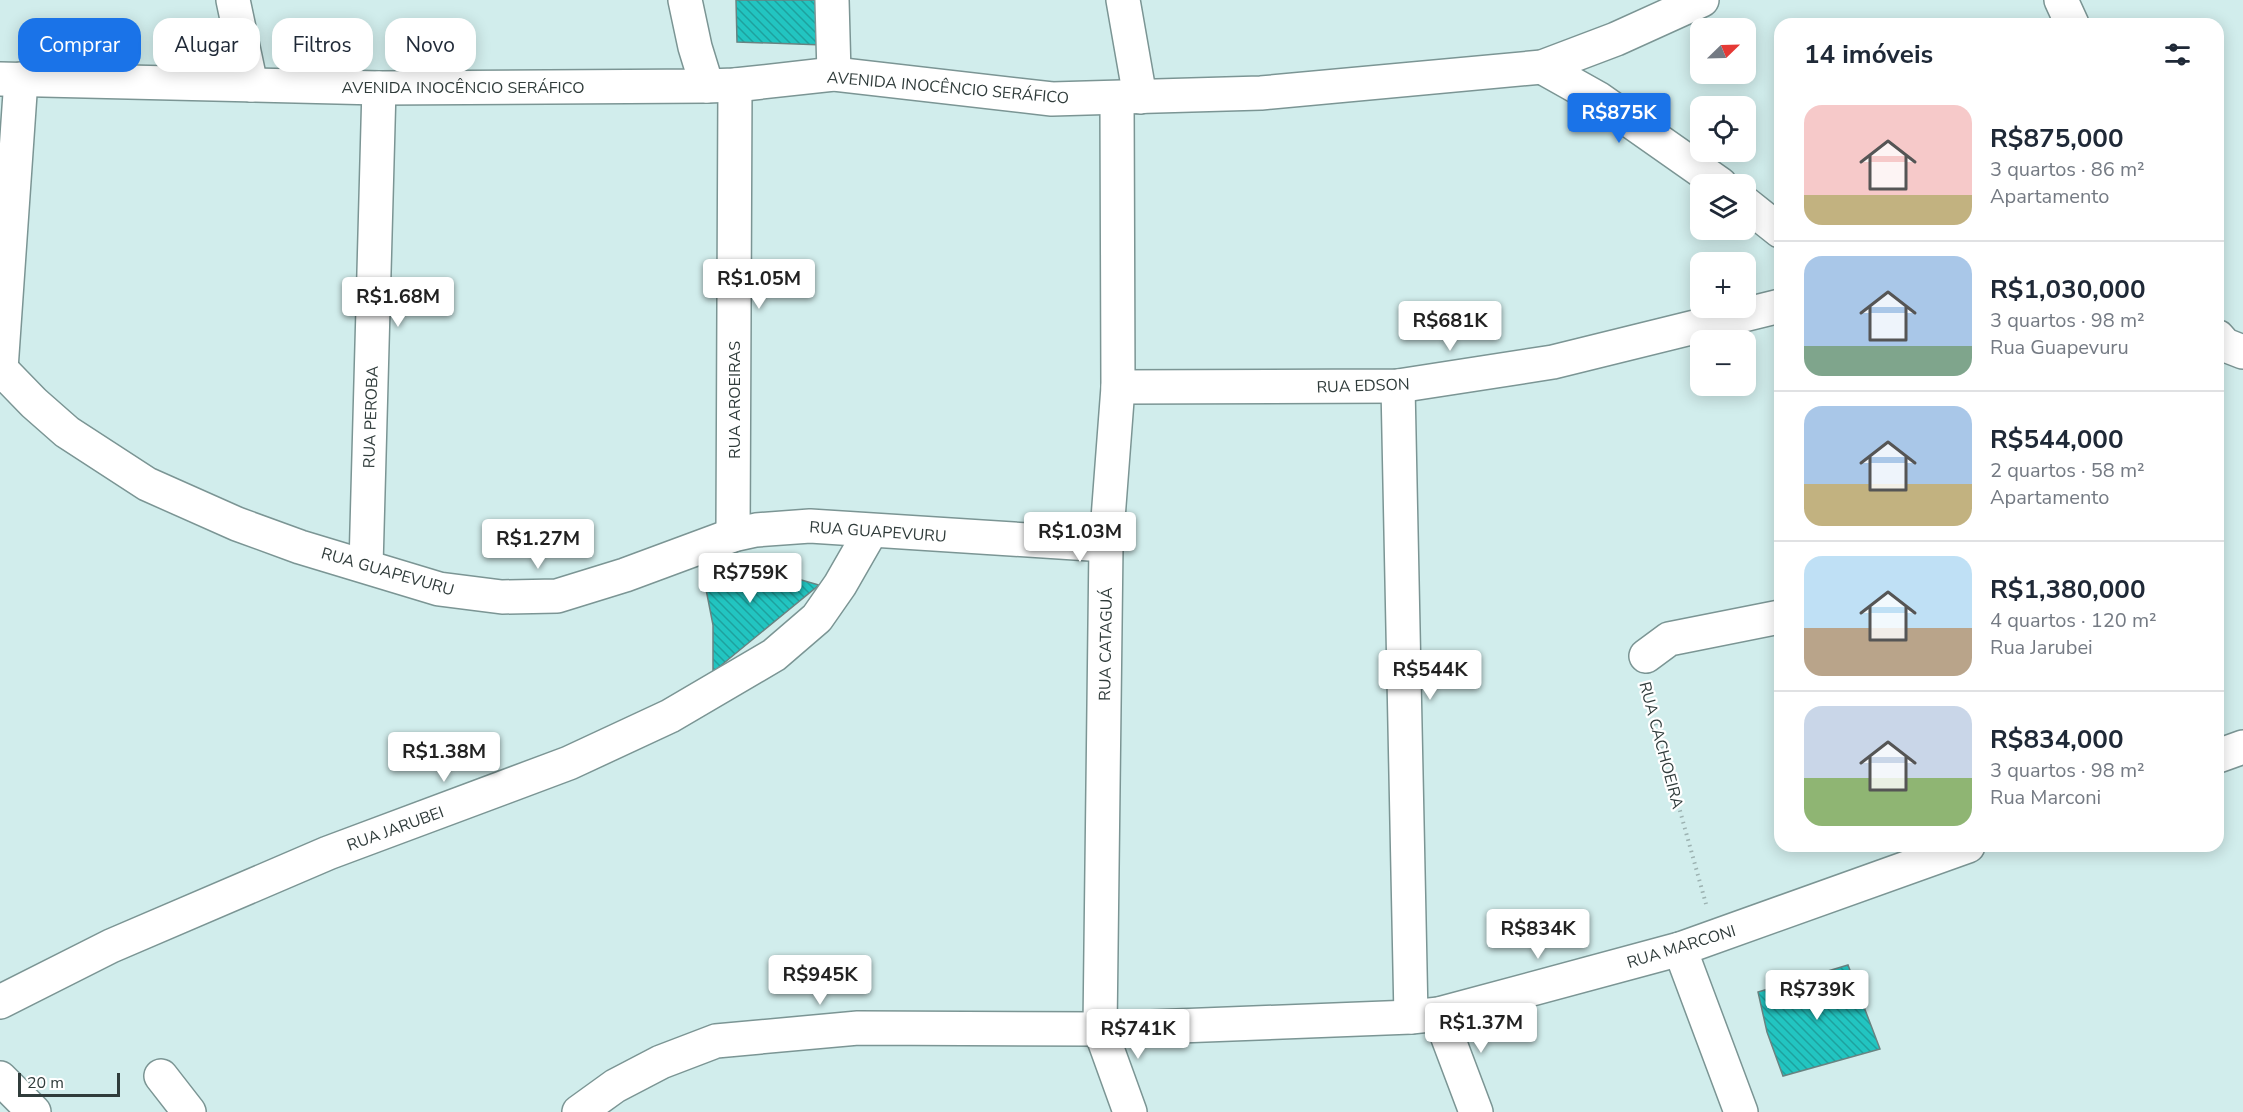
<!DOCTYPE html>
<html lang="pt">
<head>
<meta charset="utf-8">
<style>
	:root { --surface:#fff; --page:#f2f2f3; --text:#1f2937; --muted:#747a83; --line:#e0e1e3; --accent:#1a73e8 }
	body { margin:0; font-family:"Nunito Sans",sans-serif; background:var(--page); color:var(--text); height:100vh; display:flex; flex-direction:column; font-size:22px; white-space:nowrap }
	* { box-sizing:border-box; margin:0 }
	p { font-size:20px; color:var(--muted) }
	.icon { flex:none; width:33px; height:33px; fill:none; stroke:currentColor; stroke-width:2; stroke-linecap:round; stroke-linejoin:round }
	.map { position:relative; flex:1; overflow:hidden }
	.details { position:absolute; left:1774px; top:18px; width:450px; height:834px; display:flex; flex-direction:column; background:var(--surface); border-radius:18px; box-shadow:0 3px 15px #0003 }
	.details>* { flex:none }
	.top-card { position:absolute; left:18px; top:18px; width:570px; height:54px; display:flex; gap:12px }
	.needle { width:39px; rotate:67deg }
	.buttons { position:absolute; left:1690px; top:18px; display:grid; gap:12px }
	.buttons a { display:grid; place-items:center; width:66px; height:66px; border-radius:12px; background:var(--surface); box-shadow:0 3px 15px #0003; font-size:30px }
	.scale { position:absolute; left:18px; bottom:15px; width:102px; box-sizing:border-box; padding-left:6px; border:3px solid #303c3b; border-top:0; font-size:16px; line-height:21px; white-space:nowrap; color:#303c3b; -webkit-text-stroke:4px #fff; paint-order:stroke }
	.price { position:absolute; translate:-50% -51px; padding:0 14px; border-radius:6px; background:#fff; color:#222; font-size:20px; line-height:39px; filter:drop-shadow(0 2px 3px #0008) }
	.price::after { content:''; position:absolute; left:50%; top:36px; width:18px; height:14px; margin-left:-9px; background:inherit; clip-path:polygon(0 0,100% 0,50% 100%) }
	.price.selected { background:var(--accent); color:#fff }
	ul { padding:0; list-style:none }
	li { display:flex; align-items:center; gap:18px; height:150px; padding:0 30px }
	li+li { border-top:2px solid var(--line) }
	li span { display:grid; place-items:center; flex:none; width:168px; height:120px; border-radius:18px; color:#555 }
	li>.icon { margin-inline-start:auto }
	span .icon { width:72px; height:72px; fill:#fffc; stroke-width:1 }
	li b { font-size:26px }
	h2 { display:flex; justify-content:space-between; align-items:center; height:72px; padding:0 30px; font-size:26px }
	.chip { padding:0 21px; border-radius:18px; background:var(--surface); box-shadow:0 3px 15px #0003; font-size:21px; line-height:54px }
	.chip.selected { background:var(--accent); color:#fff }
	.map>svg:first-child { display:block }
	.building { fill:url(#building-back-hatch); stroke:#698381; stroke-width:1.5 }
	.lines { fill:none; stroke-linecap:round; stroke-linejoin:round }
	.minor-casing { stroke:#7b9594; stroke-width:36 }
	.major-casing { stroke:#7b9594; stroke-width:36 }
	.path { stroke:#9cb2b1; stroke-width:4; stroke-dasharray:1.5 4.5; stroke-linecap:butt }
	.minor { stroke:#fff; stroke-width:33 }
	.major { stroke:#fff; stroke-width:33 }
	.labels { text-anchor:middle; stroke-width:4.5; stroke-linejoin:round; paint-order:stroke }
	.street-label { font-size:16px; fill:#303c3b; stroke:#fff }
</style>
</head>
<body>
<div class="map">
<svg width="2243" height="1112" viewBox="0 0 2243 1112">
	<defs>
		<pattern id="building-back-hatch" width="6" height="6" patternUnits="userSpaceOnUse" patternTransform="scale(1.5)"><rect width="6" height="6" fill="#22c5c1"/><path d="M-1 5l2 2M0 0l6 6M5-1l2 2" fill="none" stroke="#1ea19e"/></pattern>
	</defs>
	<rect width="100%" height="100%" fill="#d1edec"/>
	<g class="building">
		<polygon points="736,0 821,0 823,45 737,42"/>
		<polygon points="774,558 791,577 819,585 713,672 713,625 704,579"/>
		<polygon points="1848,965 1880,1049 1783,1076 1767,1032 1758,992"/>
	</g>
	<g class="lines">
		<defs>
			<g id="minor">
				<polyline points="233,0 251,85"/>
				<polyline points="685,0 695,47 707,86"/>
				<polyline points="832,0 834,74"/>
				<polyline points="1123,0 1140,97"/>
				<polyline points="2061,0 2072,24"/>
				<polyline points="1542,67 1599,99 1720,184"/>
				<polyline points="1117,98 1118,387 1106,545 1100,1029 1130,1112"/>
				<polyline points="1746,204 1780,231"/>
				<polyline points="2218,337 2225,345 2243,352"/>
				<polyline points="0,368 34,403 67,432 147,484 237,524 300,547 439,589 502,597 557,596 625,575 733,535 756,530 810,526 1106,545"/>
				<polyline points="1,369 21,79"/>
				<polyline points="1398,386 1411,1017"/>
				<polyline points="1118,387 1398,386 1553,362 1780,306"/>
				<polyline points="733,535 735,85"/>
				<polyline points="366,566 379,88"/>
				<polyline points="1646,656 1669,639 1780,617"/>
				<polyline points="2218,756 2243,747"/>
				<polyline points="1680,949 1741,1112"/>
				<polyline points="0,1002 111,946 328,853 569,763 670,716 774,655 817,618 840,585 871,531"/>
				<polyline points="1439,1014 1476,1112"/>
				<polyline points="161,1076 189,1112"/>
				<polyline points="0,1078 34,1112"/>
				<polyline points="579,1112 615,1086 661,1062 716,1041 858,1028 1100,1029 1411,1017 1439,1014 1680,949 1968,846"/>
			</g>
			<polyline id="major" points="0,79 379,88 707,86 735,85 834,74 1052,99 1261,93 1542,67 1616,39 1702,0"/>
		</defs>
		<use href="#minor" class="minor-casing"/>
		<use href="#major" class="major-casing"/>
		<polyline class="path" points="1646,689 1706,904"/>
		<use href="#minor" class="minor"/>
		<use href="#major" class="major"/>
	</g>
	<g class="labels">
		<g class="street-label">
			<text x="463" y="93">AVENIDA INOCÊNCIO SERÁFICO</text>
			<text transform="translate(948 87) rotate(5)" y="6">AVENIDA INOCÊNCIO SERÁFICO</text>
			<text transform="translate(1363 385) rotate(-2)" y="6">RUA EDSON</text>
			<text transform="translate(734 400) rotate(-90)" y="6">RUA AROEIRAS</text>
			<text transform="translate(370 417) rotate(-88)" y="6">RUA PEROBA</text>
			<text transform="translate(878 531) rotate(4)" y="6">RUA GUAPEVURU</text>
			<text transform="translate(388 571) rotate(16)" y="6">RUA GUAPEVURU</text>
			<text transform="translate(1105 644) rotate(-89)" y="6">RUA CATAGUÁ</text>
			<text transform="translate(1662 745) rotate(75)" y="6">RUA CACHOEIRA</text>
			<text transform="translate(395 828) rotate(-20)" y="6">RUA JARUBEI</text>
			<text transform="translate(1681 946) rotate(-17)" y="6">RUA MARCONI</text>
		</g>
	</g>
</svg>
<div class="buttons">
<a><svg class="needle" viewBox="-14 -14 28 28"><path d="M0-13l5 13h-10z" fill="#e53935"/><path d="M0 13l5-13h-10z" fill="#747a83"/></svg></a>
<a><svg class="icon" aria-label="locate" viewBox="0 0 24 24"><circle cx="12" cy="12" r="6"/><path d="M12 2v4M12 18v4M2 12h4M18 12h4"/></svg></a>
<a><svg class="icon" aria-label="layers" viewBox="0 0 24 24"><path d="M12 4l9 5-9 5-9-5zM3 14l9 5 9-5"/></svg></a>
<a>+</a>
<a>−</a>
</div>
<div class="scale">20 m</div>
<b class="price selected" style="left:1619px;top:144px">R$875K</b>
<b class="price" style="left:759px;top:310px">R$1.05M</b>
<b class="price" style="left:398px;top:328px">R$1.68M</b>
<b class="price" style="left:1450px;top:352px">R$681K</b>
<b class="price" style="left:1080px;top:563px">R$1.03M</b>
<b class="price" style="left:538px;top:570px">R$1.27M</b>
<b class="price" style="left:750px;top:604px">R$759K</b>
<b class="price" style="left:1430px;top:701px">R$544K</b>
<b class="price" style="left:444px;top:783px">R$1.38M</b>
<b class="price" style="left:1538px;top:960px">R$834K</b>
<b class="price" style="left:820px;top:1006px">R$945K</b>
<b class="price" style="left:1817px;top:1021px">R$739K</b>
<b class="price" style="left:1481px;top:1054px">R$1.37M</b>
<b class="price" style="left:1138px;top:1060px">R$741K</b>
<div class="top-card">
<a class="chip selected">Comprar</a>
<a class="chip">Alugar</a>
<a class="chip">Filtros</a>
<a class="chip">Novo</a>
</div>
<section class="details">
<h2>14 imóveis<svg class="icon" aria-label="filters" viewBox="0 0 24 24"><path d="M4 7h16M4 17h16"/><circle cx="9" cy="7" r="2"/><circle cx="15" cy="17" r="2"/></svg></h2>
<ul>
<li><span style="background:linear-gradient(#f6c9c9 75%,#c2b280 0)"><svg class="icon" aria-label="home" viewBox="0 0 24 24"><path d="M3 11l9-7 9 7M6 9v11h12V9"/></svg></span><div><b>R$875,000</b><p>3 quartos · 86 m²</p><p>Apartamento</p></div></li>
<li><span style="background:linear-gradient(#a9c7e8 75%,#7fa58c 0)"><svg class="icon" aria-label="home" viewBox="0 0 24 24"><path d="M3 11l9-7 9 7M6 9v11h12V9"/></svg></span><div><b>R$1,030,000</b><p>3 quartos · 98 m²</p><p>Rua Guapevuru</p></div></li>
<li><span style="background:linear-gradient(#a9c7e8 65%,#c2b280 0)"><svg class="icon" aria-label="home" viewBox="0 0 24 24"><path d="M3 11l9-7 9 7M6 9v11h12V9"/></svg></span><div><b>R$544,000</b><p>2 quartos · 58 m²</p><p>Apartamento</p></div></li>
<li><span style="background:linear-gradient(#bfe0f5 60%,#b9a48a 0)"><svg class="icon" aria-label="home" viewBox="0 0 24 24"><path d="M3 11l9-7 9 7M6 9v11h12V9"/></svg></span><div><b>R$1,380,000</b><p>4 quartos · 120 m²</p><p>Rua Jarubei</p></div></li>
<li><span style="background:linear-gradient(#c9d6e8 60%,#8fb573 0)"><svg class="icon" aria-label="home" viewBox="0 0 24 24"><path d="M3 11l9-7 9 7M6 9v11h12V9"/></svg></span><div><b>R$834,000</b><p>3 quartos · 98 m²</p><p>Rua Marconi</p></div></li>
</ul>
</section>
</div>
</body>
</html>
